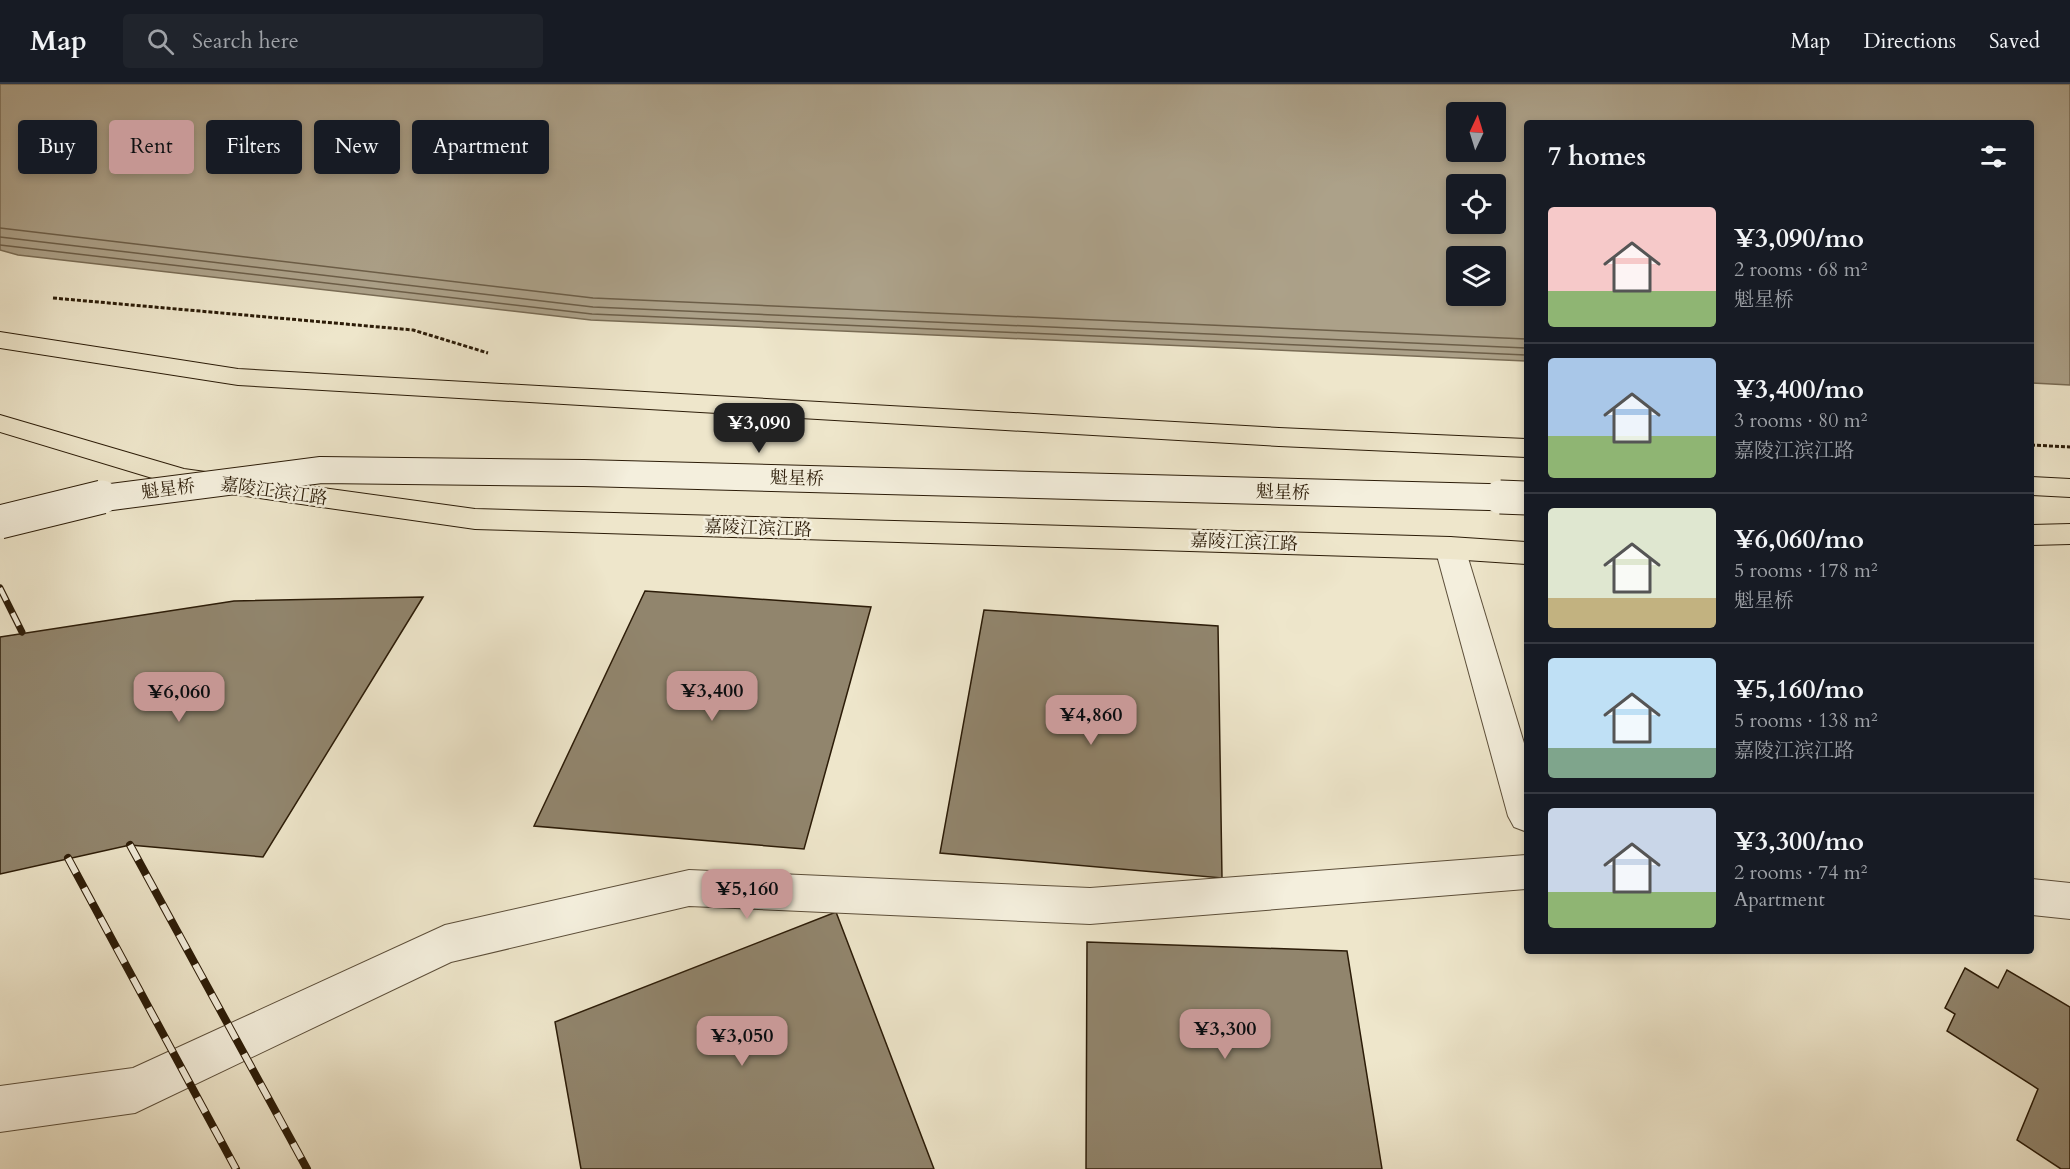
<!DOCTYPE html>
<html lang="en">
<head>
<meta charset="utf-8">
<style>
	:root { --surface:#171b24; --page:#20242c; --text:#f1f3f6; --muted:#9ea1a6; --line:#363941; --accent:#c59692 }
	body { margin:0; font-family:Cardo,"Noto Serif SC",serif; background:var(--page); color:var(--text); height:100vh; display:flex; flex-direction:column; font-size:22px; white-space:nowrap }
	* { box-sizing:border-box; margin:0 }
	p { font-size:20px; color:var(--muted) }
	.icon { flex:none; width:33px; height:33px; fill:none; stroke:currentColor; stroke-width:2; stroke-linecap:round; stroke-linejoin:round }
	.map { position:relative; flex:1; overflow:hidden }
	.details { position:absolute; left:1524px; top:36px; width:510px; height:834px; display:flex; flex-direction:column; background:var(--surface); border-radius:6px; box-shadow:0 3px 9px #0003 }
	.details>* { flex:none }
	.banner { position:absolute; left:18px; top:36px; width:570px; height:54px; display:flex; gap:12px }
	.needle { width:39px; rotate:4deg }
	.buttons { position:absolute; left:1446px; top:18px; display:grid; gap:12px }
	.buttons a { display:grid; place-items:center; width:60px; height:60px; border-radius:6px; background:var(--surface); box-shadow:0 3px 9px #0003; font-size:30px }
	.price { position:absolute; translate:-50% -51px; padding:0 14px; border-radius:12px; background:var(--accent); color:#111; font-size:20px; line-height:39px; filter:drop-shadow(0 2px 3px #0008) }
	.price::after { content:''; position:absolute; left:50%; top:36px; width:18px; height:14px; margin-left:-9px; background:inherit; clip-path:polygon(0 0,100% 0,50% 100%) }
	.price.active { background:#222; color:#fff }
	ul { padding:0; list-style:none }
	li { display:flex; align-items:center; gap:18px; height:150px; padding:0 24px }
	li+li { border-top:2px solid var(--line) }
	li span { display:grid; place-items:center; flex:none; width:168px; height:120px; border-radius:6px; color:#555 }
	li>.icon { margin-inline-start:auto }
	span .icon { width:72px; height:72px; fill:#fffc; stroke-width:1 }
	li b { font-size:26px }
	h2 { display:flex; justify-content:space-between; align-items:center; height:72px; padding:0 24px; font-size:26px }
	.tag { padding:0 21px; border-radius:6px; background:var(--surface); box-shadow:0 3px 9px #0003; font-size:21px; line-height:54px }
	.tag.active { background:var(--accent); color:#111 }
	header { display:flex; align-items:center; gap:36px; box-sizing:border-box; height:84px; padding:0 30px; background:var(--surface); border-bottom:2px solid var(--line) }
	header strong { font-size:28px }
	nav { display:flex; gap:33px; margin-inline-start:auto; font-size:21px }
	.search { width:420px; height:54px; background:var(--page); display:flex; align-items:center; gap:15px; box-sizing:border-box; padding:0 21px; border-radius:6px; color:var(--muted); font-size:22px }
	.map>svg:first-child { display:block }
	.water { fill:#aca189; stroke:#796c55; stroke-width:1.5; fill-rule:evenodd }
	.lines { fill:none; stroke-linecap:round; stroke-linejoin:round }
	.shore { stroke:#6c5e48; stroke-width:1.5 }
	.building { fill:#91856d; stroke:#2c1c08; stroke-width:1.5 }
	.street-casing { stroke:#5c4e39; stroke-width:2 }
	.primary-casing { stroke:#2c1c08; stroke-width:2 }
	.path { stroke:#2c1c08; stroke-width:3; stroke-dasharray:4 2; stroke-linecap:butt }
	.street { fill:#f4efdd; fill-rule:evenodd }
	.primary { fill:#eee6cb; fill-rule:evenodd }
	.rail-far1-casing { stroke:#2c1c08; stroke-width:7 }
	.rail-casing { stroke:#2c1c08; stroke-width:8 }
	.rail-far1 { stroke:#f4efdd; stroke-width:4.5; stroke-dasharray:14; stroke-linecap:butt }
	.rail { stroke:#f4efdd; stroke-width:6; stroke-dasharray:17; stroke-linecap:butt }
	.secondary-bridge-far1-casing { stroke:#2c1c08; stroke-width:28; stroke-linecap:butt }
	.secondary-bridge-casing { stroke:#2c1c08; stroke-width:35; stroke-linecap:butt }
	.secondary-bridge-far1 { stroke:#f4efdd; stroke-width:26 }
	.secondary-bridge { stroke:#f4efdd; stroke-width:33 }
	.labels { text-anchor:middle; stroke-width:5; stroke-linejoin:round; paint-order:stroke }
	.street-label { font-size:18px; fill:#2c1c08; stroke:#f4efdd }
</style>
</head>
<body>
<header>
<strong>Map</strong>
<div class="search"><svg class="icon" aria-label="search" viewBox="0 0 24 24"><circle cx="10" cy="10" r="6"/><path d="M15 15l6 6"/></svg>Search here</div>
<nav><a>Map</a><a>Directions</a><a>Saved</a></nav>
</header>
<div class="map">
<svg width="2070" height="1085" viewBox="0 0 2070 1085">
	<rect width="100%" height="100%" fill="#eee6cb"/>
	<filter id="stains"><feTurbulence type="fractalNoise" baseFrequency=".00333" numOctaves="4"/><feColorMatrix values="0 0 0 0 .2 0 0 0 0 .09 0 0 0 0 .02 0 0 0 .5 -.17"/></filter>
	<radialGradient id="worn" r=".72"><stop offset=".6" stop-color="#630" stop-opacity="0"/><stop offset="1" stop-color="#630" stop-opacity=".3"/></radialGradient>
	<path class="water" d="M0 0H2070V301L2031 299V39H1527V277L591 236 18 171 0 166ZM1456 28H1496V68H1456ZM1456 100H1496V140H1456ZM1456 172H1496V212H1456Z"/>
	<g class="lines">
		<g class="shore">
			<polyline points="0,144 593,214 1527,255"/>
			<polyline points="0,153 593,223 1527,264"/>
			<polyline points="0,161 592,230 1527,271"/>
		</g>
	</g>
	<g class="building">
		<polygon points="645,507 871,523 804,765 534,742"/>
		<polygon points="423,513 263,773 130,761 0,790 0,553 234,517"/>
		<polygon points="984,526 1218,542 1222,794 940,769"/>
		<polygon points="836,828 934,1085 581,1085 555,938"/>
		<polygon points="1087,858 1347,867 1382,1085 1086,1085"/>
		<polygon points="1965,884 1998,904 2007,886 2070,923 2070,1085 2061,1085 2017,1056 2038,1005 1947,947 1955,930 1945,924"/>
	</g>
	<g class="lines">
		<defs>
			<g id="street">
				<polygon points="1450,453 1461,457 1465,464 1527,669 1527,748 1514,743 1508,732 1435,464 1439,457"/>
				<polygon points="1527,771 1527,805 1090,840 689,822 451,878 135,1029 0,1048 0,1002 133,984 445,841 689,786 1090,804"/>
				<polygon points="2031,795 2070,799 2070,835 2031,831"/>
			</g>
			<g id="primary">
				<polygon points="0,248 238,285 1279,344 1527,355 1527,373 1279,362 238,301 0,264"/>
				<polygon points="0,331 184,385 475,425 1450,453 1527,458 1527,480 1450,475 475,445 182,403 0,348"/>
				<polygon points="2031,393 2070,395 2070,413 2031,411"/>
				<polygon points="2070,440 2070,460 2031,461 2031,441"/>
			</g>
		</defs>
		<use href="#street" class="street-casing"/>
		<use href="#primary" class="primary-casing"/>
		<g class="path">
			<polyline points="53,214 413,246 488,269"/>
			<polyline points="2031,361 2070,363"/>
		</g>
		<use href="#street" class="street"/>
		<use href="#primary" class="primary"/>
		<defs>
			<polyline id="rail-far1" points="0,504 22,548"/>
			<g id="rail">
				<polyline points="130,761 307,1085"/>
				<polyline points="68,774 236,1085"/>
			</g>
		</defs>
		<use href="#rail-far1" class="rail-far1-casing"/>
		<use href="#rail" class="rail-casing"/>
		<use href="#rail-far1" class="rail-far1"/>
		<use href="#rail" class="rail"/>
		<defs>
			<polyline id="secondary-bridge-far1" points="96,415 321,386 584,389 1527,414"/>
			<g id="secondary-bridge">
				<polyline points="1500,413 1527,414"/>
				<polyline points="0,438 102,413"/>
			</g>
		</defs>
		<use href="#secondary-bridge-far1" class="secondary-bridge-far1-casing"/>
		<use href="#secondary-bridge" class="secondary-bridge-casing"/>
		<use href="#secondary-bridge-far1" class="secondary-bridge-far1"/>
		<use href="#secondary-bridge" class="secondary-bridge"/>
	</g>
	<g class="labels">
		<g class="street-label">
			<text transform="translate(797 394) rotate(2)" y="6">魁星桥</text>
			<text transform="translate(168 405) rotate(-7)" y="6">魁星桥</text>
			<text transform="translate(274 407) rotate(8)" y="6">嘉陵江滨江路</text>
			<text transform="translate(1283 408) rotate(2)" y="6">魁星桥</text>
			<text transform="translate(758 444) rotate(2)" y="6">嘉陵江滨江路</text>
			<text transform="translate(1244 458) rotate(2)" y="6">嘉陵江滨江路</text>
		</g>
	</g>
	<rect width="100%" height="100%" filter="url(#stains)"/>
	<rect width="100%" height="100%" fill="url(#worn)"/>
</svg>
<div class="buttons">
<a><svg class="needle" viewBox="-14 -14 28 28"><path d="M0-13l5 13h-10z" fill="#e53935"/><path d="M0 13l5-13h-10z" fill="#9ea1a6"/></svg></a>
<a><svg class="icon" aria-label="locate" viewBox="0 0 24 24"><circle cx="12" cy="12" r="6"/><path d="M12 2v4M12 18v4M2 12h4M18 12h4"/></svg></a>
<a><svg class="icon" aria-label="layers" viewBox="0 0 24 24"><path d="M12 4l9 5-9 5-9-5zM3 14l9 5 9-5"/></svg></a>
</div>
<b class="price active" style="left:759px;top:370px">¥3,090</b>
<b class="price" style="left:712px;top:638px">¥3,400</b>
<b class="price" style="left:179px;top:639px">¥6,060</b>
<b class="price" style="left:1091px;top:662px">¥4,860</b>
<b class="price" style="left:747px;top:836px">¥5,160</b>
<b class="price" style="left:1225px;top:976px">¥3,300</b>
<b class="price" style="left:742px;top:983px">¥3,050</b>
<div class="banner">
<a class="tag">Buy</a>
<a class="tag active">Rent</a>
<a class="tag">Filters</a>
<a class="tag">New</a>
<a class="tag">Apartment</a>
</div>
<section class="details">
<h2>7 homes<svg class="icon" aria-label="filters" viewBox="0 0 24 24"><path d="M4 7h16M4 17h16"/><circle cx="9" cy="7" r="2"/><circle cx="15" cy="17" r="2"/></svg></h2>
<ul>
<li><span style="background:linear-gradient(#f6c9c9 70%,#8fb573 0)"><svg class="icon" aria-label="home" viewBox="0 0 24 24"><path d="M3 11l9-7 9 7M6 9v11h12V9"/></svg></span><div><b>¥3,090/mo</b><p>2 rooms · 68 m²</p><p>魁星桥</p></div></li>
<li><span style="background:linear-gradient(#a9c7e8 65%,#8fb573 0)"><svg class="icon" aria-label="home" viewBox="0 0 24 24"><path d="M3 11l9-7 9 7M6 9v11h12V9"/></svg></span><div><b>¥3,400/mo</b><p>3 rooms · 80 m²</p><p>嘉陵江滨江路</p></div></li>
<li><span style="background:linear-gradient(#dfe7d0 75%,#c2b280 0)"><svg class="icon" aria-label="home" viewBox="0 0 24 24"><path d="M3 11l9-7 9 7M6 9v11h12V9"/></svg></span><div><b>¥6,060/mo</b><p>5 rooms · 178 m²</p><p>魁星桥</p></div></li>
<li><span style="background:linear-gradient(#bfe0f5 75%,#7fa58c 0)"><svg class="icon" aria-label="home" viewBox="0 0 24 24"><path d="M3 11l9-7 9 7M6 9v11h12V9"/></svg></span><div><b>¥5,160/mo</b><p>5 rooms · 138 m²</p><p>嘉陵江滨江路</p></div></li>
<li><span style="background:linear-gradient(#c9d6e8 70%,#8fb573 0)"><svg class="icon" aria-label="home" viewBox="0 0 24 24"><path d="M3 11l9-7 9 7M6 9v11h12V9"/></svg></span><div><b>¥3,300/mo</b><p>2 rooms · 74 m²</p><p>Apartment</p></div></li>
</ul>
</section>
</div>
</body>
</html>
